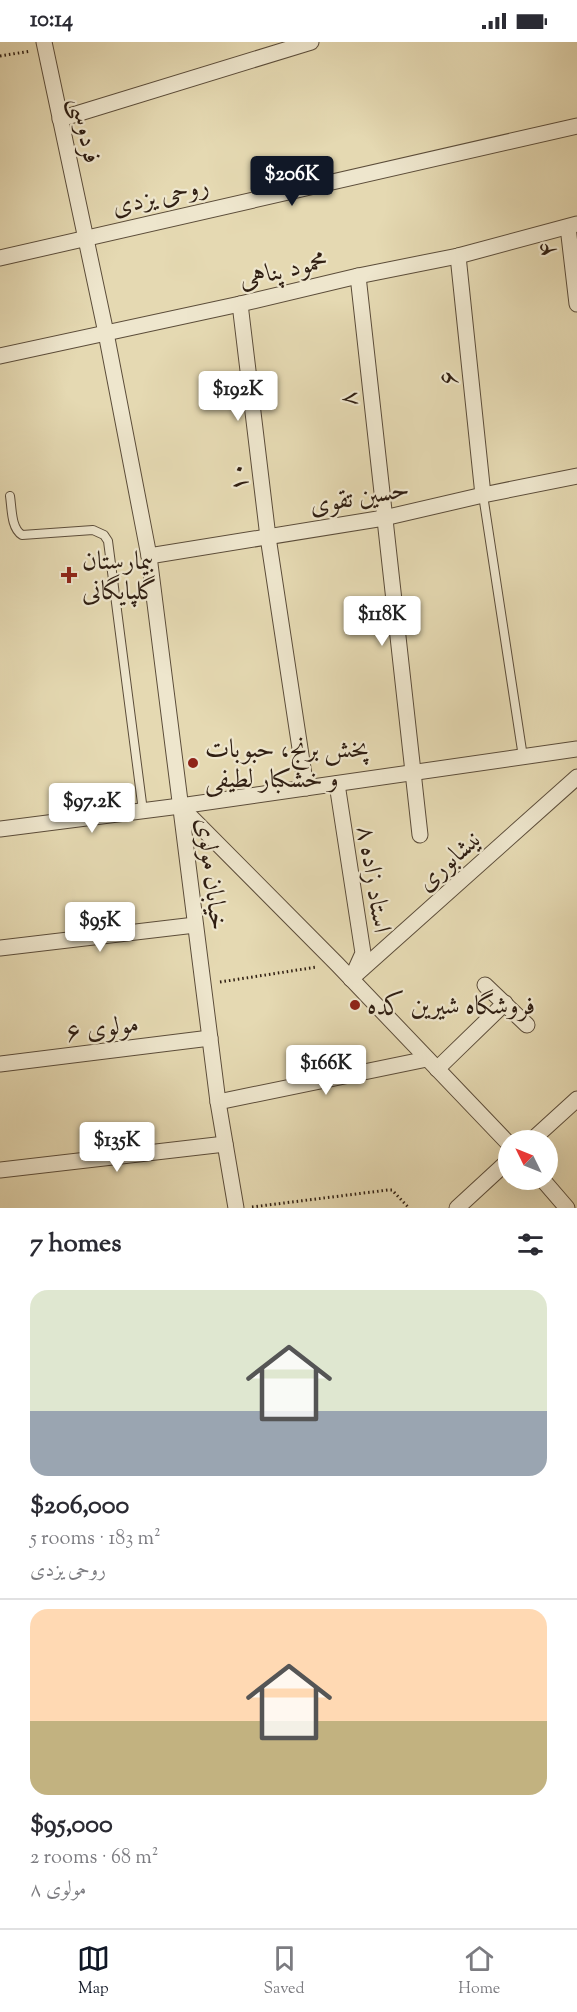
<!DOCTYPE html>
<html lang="en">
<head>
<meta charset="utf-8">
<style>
	:root { --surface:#fff; --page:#f7f7f7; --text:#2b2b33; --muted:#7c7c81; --line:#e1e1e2; --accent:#111827 }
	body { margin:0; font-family:"Sorts Mill Goudy",Amiri,serif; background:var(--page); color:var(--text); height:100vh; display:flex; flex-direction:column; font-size:22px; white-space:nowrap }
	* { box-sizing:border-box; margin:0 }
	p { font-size:20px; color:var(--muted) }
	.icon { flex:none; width:33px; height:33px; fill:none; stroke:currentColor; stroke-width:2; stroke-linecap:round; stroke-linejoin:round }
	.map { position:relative; height:1166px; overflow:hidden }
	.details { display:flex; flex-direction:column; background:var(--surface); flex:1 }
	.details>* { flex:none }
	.needle { width:39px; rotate:313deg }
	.buttons { position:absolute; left:498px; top:1088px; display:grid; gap:12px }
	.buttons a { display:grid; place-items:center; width:60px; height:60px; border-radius:50%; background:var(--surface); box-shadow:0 6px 24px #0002; font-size:30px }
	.price { position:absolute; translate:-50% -51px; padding:0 14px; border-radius:6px; background:#fff; color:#222; font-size:20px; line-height:39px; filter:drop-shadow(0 2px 3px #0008) }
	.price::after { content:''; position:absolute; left:50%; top:36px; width:18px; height:14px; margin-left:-9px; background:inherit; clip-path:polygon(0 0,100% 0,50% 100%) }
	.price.selected { background:var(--accent); color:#fff }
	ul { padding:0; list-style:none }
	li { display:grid; align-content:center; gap:12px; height:318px; padding:0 30px }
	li+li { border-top:2px solid var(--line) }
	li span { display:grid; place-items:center; height:186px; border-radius:18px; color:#555 }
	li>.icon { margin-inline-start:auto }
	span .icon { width:108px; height:108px; fill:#fffc; stroke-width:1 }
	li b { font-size:26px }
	h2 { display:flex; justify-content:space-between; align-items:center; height:72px; padding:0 30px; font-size:26px }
	.status { display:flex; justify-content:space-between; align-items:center; height:42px; padding:0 30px; background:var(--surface); direction:ltr }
	.status svg { height:16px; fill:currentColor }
	.tab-bar { display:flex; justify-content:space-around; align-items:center; height:84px; border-top:2px solid var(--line); background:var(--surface); font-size:16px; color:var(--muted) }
	.tab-bar a { display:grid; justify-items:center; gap:3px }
	.tab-bar .selected { color:var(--accent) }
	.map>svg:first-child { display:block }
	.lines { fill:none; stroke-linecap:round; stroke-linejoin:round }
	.lane-casing { stroke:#5c4d3a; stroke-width:10 }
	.street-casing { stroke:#5c4d3a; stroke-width:17 }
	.path { stroke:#2f1e12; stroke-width:3; stroke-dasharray:1.5 3; stroke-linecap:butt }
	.lane { stroke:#eee6cd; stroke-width:8 }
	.street { stroke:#eee6cd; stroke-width:15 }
	.poi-dot { fill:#8f2418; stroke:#eee6cd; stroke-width:2 }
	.labels { text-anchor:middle; stroke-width:4.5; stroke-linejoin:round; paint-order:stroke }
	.street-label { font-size:26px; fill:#2f1e12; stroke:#eee6cd }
	.poi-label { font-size:26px; fill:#2f1e12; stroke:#eee6cd; text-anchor:start }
</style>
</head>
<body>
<div class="status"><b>10:14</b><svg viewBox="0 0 49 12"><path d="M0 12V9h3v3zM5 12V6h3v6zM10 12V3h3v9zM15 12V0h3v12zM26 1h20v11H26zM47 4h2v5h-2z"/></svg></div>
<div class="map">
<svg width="577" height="1166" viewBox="0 0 577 1166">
	<rect width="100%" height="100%" fill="#e5d9b2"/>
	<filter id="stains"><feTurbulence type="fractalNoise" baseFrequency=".00333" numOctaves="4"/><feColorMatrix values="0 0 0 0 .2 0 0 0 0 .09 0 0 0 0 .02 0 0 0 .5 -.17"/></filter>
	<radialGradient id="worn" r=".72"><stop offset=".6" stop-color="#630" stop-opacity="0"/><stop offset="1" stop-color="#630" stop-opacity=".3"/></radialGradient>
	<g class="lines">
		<defs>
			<g id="lane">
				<polyline points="483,453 523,715"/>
				<path d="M10 454C12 467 11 486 22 493L93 488 104 493 108 499 143 769"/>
			</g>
			<g id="street">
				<polyline points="44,0 106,291 149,514 218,1060 236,1166"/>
				<polyline points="60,77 311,0"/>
				<polyline points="568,185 577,262"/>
				<polyline points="458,214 483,453"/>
				<polyline points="0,216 577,84"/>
				<polyline points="358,234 420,793"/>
				<polyline points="240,262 268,495 306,746"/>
				<polyline points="0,314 240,262 358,234 458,214 577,182"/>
				<polyline points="149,514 384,476 483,453 577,434"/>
				<polyline points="337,742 363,911 354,931"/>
				<polyline points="180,764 337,922 508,1101"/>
				<polyline points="0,787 180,764 577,707"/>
				<polyline points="0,906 195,883"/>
				<polyline points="351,937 577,735"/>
				<polyline points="485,943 527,983"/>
				<polyline points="0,1022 210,996"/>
				<polyline points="437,1027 505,961"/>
				<polyline points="218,1060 427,1017"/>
				<polyline points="532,1098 577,1057"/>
				<polyline points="0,1128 225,1102"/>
				<polyline points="542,1137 567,1166"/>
				<polyline points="457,1166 508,1119"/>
			</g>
		</defs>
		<use href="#lane" class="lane-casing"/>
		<use href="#street" class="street-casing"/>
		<g class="path">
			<polyline points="0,14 31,9"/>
			<polyline points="220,940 317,925"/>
			<polyline points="252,1165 388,1148 392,1148 409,1166"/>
		</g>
		<use href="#lane" class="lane"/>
		<use href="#street" class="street"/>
	</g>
	<g class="poi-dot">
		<path d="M66 524h6v6h6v6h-6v6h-6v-6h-6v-6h6z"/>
		<circle cx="193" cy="721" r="6"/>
		<circle cx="355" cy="963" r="6"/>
	</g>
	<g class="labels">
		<g class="street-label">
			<text transform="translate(87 88) rotate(78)" y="9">فردوسی</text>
			<text transform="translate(160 153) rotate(-13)" y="9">روحی یزدی</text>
			<text transform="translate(546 208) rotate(-97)" y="9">۴</text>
			<text transform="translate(283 227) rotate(-13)" y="9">محمود پناهی</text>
			<text transform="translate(447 336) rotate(-96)" y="9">۶</text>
			<text transform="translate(347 357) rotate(-96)" y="9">۸</text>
			<text transform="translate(237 435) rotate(-97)" y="9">۱۰</text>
			<text transform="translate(359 454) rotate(-10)" y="9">حسین تقوی</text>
			<text transform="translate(448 818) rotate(-42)" y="9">نیشابوری</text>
			<text transform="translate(213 832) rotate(83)" y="9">خیابان مولوی</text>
			<text transform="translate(375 837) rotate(81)" y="9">استاد زاده ۸</text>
			<text transform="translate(102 985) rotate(-7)" y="9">مولوی ۶</text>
		</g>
		<g class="poi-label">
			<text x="82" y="527">بیمارستان<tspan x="82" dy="30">گلپایگانی</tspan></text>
			<text x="205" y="715">پخش برنج، حبوبات<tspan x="205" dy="30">و خشکبار لطیفی</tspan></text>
			<text x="367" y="972">فروشگاه شیرین کده</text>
		</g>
	</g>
	<rect width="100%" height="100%" filter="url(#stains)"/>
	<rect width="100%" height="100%" fill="url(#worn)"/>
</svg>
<div class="buttons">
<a><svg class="needle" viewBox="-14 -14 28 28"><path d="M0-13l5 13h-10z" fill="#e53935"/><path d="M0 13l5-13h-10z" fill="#7c7c81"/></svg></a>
</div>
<b class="price selected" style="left:292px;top:165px">$206K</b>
<b class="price" style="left:238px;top:380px">$192K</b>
<b class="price" style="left:382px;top:605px">$118K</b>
<b class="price" style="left:92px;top:792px">$97.2K</b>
<b class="price" style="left:100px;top:911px">$95K</b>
<b class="price" style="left:326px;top:1054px">$166K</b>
<b class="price" style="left:117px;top:1131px">$135K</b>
</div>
<section class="details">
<h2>7 homes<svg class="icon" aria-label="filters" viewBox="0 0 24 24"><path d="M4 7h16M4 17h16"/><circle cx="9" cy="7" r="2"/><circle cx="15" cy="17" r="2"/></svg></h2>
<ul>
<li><span style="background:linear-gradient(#dfe7d0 65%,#9aa5b1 0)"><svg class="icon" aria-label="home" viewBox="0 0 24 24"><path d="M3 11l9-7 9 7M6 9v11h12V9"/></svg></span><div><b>$206,000</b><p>5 rooms · 183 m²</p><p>روحی یزدی</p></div></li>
<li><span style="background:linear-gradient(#ffd9b3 60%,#c2b280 0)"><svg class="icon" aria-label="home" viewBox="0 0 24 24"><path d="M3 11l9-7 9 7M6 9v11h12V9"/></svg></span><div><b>$95,000</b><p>2 rooms · 68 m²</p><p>مولوی ۸</p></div></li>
</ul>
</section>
<nav class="tab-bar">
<a class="selected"><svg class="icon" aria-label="map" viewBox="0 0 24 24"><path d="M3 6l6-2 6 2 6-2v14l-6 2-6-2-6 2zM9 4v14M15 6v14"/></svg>Map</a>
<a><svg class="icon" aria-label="saved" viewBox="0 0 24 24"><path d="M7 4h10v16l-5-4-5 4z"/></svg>Saved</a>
<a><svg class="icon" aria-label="home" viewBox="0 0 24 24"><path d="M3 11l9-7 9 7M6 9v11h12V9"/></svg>Home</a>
</nav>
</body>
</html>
